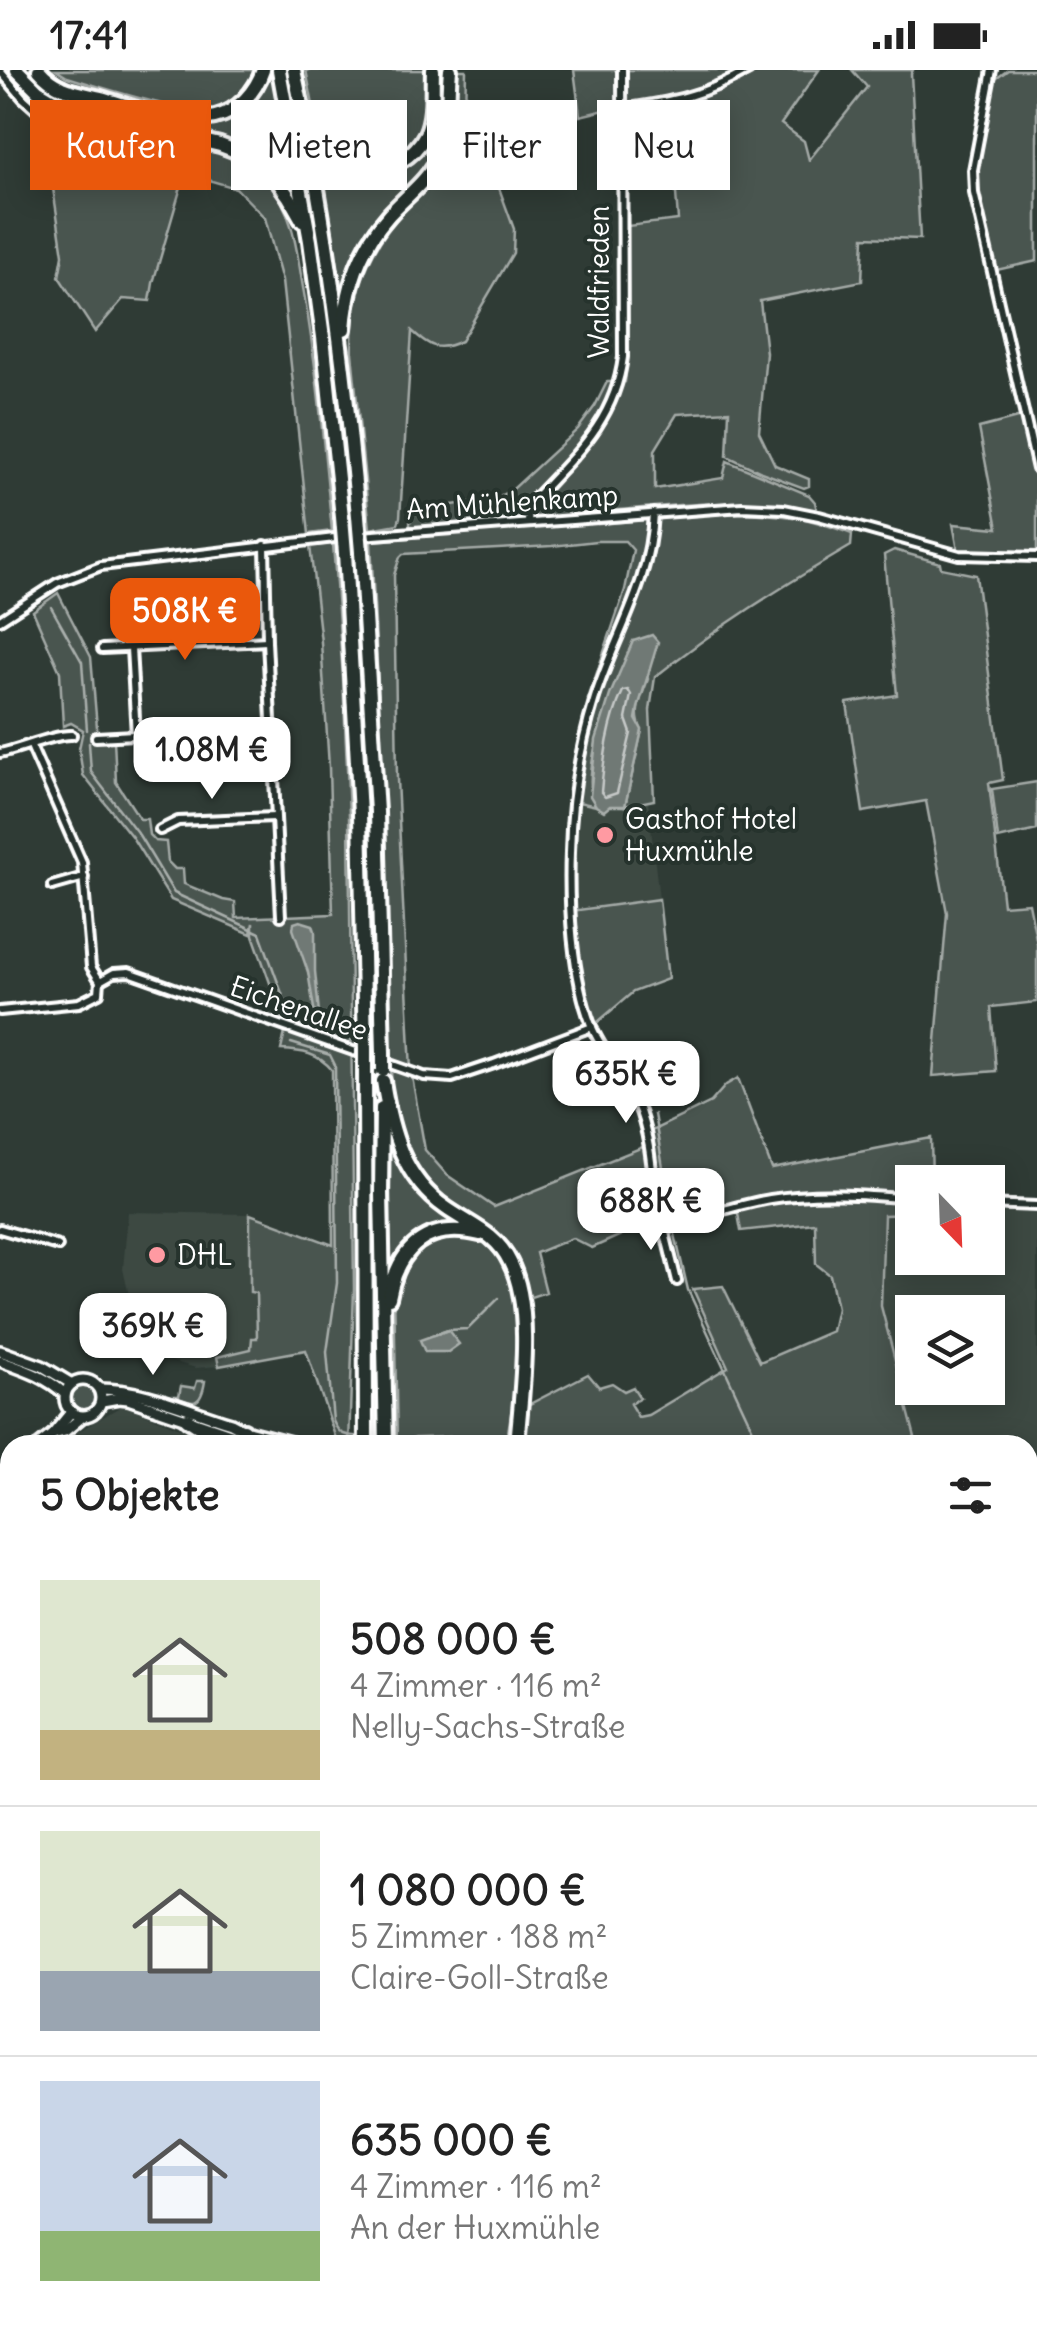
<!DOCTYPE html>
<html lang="de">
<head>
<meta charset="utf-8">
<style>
	:root { --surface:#fff; --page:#f6f6f6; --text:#222; --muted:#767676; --line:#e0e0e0; --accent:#ea580c }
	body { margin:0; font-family:Delius,sans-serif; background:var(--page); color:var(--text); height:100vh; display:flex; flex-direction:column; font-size:38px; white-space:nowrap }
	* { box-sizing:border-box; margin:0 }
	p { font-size:32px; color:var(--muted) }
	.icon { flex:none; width:55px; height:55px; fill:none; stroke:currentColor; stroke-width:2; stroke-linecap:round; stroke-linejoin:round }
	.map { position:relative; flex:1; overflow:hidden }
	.side { position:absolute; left:0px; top:1365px; width:1038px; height:892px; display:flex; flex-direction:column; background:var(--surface); border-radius:30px 30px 0 0; box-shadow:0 5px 25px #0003 }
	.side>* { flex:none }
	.top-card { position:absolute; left:30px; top:30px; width:978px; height:90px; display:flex; gap:20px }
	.needle { width:65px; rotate:157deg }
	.fabs { position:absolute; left:895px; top:1095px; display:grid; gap:20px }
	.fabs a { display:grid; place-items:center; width:110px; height:110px; border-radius:0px; background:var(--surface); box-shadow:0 5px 25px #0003; font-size:50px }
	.price { position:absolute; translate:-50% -85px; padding:0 22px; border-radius:20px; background:#fff; color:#222; font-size:32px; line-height:65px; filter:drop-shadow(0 2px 5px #0008) }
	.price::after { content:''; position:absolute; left:50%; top:60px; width:30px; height:22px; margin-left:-15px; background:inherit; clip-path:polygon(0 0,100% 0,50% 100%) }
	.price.selected { background:var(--accent); color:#fff }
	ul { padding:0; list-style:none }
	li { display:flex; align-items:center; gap:30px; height:250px; padding:0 40px }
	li+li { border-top:2px solid var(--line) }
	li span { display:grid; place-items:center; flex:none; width:280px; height:200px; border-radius:0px; color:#555 }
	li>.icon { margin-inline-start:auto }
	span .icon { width:120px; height:120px; fill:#fffc; stroke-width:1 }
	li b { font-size:42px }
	h2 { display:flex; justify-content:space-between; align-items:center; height:120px; padding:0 40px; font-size:42px }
	.pill { padding:0 35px; border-radius:0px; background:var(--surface); box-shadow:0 5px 25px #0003; font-size:35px; line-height:90px }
	.pill.selected { background:var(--accent); color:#fff }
	.status { display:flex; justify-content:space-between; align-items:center; height:70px; padding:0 50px; background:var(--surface); direction:ltr }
	.status svg { height:28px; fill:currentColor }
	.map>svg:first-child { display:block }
	.built { fill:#3c4842; fill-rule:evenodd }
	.green { fill:#4a544f; stroke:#a4aaa7; stroke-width:2.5 }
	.water { fill:#707975; stroke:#a9afac; stroke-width:2.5 }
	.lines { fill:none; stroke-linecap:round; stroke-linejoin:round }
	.shore { stroke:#c6c9c8; stroke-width:2.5 }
	.stream { stroke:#a9afac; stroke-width:2.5 }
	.street-casing { stroke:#fff; stroke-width:14 }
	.secondary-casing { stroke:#fff; stroke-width:16 }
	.highway-casing { stroke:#fff; stroke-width:20 }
	.street { stroke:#26332d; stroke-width:6 }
	.secondary { stroke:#26332d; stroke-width:9 }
	.highway { stroke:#26332d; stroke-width:12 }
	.rail-casing { stroke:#fff; stroke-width:6 }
	.rail { stroke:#26332d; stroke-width:2.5; stroke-dasharray:8; stroke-linecap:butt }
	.highway-bridge-casing { stroke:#fff; stroke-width:20; stroke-linecap:butt }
	.highway-bridge { stroke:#26332d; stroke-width:12 }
	.poi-dot { fill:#ff9aa2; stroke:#26332d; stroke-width:4 }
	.labels { text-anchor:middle; stroke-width:8; stroke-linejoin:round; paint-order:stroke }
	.street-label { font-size:28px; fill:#fff; stroke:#26332d }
	.poi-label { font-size:28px; fill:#fff; stroke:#26332d; text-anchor:start }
</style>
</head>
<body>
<div class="status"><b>17:41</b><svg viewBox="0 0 49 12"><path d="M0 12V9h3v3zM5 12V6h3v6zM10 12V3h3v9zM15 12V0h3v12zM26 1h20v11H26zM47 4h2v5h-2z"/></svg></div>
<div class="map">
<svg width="1037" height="2257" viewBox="0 0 1037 2257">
	<rect width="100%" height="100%" fill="#2f3b35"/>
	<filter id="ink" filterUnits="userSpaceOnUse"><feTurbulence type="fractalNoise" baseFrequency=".01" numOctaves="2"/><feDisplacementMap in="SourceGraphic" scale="20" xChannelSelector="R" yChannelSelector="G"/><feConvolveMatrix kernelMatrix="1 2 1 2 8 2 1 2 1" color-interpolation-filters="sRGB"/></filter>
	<g filter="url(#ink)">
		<g class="built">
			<polygon points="574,731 596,736 604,741 610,736 648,731 659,829 571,841"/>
			<polygon points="128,1142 250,1144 250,1221 255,1222 257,1268 252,1279 217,1287 219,1296 196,1298 172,1291 130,1230 123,1199"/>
			<path d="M988 1142H1037V1402H1028V1375H917L881 1236 884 1145 912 1144V1188H988ZM912 1242H988V1318H912Z"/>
			<polygon points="123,1335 187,1361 207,1375 75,1375 71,1366"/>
			<polygon points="1028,1434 1037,1434 1037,2069 1028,2067"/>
			<polygon points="429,2248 923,2248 928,2257 427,2257"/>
		</g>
		<g class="green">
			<path d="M0 0H11L40 30 65 43 217 82C235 89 257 98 269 113 295 144 297 185 304 223 318 302 324 381 332 461L309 464 282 211 265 148 236 118 185 103 153 213 150 231 123 229 95 262 59 207 63 185 42 45 5 9 0 16Z"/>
			<path d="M23 0H35L42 7 196 54C233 51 256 39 268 1H271L295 120 292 121 249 82 68 34 39 17Z"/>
			<path d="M56 0H256C249 19 231 36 211 40 183 44 98 16 67 7Z"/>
			<polygon points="306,0 428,0 426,48 422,64 401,88 372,96 346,90 318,60"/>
			<polygon points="437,0 445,0 440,69 426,100 398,128 342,234 318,78 336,96 357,104 403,96 425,78 436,54"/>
			<path d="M457 0H466L464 88 492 79 499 118 514 159 513 183 461 271C438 282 430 277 412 261L400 447 398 454 370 459 352 283C351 232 365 184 400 146 417 127 438 110 448 85 459 58 456 28 457 0Z"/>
			<path d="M574 0H819L781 54 804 71 809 90 867 17 852 0H913L911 4 920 169 864 167 862 211 760 231 766 283 759 362 775 395 809 409V416L804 418 761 402 727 386 729 341 677 344 655 380V419L723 408 727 391 809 425 815 432 817 441C746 426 675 436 604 441L599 454C660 449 724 439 785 446 808 448 830 456 852 464L851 476C783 516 717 557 655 607L650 640 654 730 625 736 642 660C632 642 642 627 648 609L633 572C618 607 576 701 596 736L574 731 594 629H588L625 520 633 480 625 471H596L552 476 403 484 400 487 394 505 397 709 411 1001 425 1080 447 1105 494 1137 648 1075 647 1063 711 1032 726 1015 738 1008 772 1099 931 1068 932 1112H912V1144L884 1145 881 1236 917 1375H528L525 1362 526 1336 588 1304 599 1317 612 1313 624 1321 633 1317 640 1328 630 1334 638 1347 648 1345 728 1297 693 1219 723 1216 760 1292 832 1261 837 1238 830 1205 816 1194 815 1153 741 1161 737 1138 681 1150 661 1147 592 1178 572 1168 536 1183 546 1222 528 1228 523 1207 514 1186 502 1168 486 1156 441 1131 402 1081 392 1030 382 698 371 471 409 468 411 440 492 430 513 419 578 359 595 336 607 312H625L628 286 627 156 678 150 669 29 634 33 580 46Z"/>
			<polygon points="1008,0 1037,0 1037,191 992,201 974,123 973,100 989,14"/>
			<polygon points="1025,346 1037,399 1037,482 958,480 953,454 998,458 979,358"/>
			<path d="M333 474 343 607 349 744 354 1219 349 1375H338L306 1280 219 1296 217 1287 251 1279 252 1268H257L256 1223 250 1222V1144L333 1175 332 1000C318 983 302 981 281 980L286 958 253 865V853L251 864 171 830 132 767 83 705 79 679 83 660 71 653 63 656 60 602 33 541 58 523 91 587 98 669H114L116 712 140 749H147L149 765 155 771 166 772 168 792 175 799H183L184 814 223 830 235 832 236 848 333 844 329 697 321 572 310 476Z"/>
			<polygon points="894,480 940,493 941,498 976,505 1003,710 989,713 1003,835 1029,833 1037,874 1037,932 991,937 996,1001 933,1006 947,843 926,731 863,742 847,633 897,625 884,485"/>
			<polygon points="1037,712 1037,760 998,769 992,719"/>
			<polygon points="659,829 668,909 633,922 592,957 579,907 571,841"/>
			<path d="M390 1069C407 1118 429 1128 469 1157 424 1164 411 1159 390 1204Z"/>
			<path d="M440 1164C456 1165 472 1164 486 1172 538 1207 514 1323 506 1375H397L394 1217 411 1183Z"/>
			<path d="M197 1311H205C201 1337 193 1335 173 1326H179L181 1316 195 1318Z"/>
			<circle cx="84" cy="1328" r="12"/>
			<polygon points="1028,1434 1037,1441 1037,1594 1035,1596 1028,1594"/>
			<polygon points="1028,2067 1037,2069 1037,2114 1028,2111"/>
		</g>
		<g class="water">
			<polygon points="652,565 658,572 638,638 636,649 642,660 625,736 610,736 604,741 596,736 590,726 596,670 610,625 633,571"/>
			<polygon points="300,851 313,855 315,861 315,901 319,943 315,945 308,902 293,859 294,853"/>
			<polygon points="448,1260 459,1274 448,1282 425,1282 420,1270"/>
		</g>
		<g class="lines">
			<path class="shore" d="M628 620 631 625 626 649 631 663 617 723 605 727 601 722C604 688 608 653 623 621Z"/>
			<g class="stream">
				<polyline points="51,537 82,592 87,660"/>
				<polyline points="89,673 91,702 139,765 174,823 260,863 292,951"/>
				<path d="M291 973 330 985 335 995 337 1213 327 1282 333 1351C340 1367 346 1365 362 1367"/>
				<polyline points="654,1044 670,1140"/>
				<polyline points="673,1156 688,1220 760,1375"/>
				<polyline points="434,1265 448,1260 468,1259 499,1228"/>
				<polyline points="528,1365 534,1375"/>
				<polyline points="389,1369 503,1365"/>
			</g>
			<defs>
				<g id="street">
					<polyline points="992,0 973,100 974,123 1037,399"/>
					<polyline points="0,1 23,28 42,45"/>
					<path d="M622 39C672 32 705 25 749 0"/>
					<path d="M653 443C650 516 614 565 594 631 579 680 571 731 570 782 568 835 572 905 591 955 602 983 626 1006 637 1034 651 1067 652 1104 656 1139L661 1147 677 1211"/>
					<path d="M528 452 529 437 533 430C575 385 615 351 623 287L622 0"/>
					<polyline points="361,466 742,437 784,439 819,446 959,485 1037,487"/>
					<polyline points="265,475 267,571 281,846"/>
					<polyline points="0,550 57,513 101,496 343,467"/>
					<polyline points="131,578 136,665"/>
					<polyline points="102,579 267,571"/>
					<polyline points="96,667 271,658"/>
					<polyline points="31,676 82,792 91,897 100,911"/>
					<path d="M0 683C20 679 54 664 72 665"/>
					<polyline points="160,760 178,751 275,747"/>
					<polyline points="52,816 84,807"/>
					<polyline points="0,941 79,933 99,923 100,911 114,903 129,902 424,1006 452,1008 494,994 592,957"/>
					<polyline points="988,1134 1037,1136"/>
					<path d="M661 1147C698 1152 733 1135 770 1129 817 1121 865 1125 912 1129"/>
					<polyline points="0,1159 58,1176"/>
					<polyline points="0,1481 10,1514"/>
					<polyline points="0,1563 10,1560"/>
					<polyline points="1028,1725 1037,1665"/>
					<polyline points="0,1784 10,1780"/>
					<polyline points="0,1938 10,1934"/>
					<polyline points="1028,1988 1037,1989"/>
					<polyline points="5,2033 1,2046 10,2085"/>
					<polyline points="238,2248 241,2257"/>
					<polyline points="938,2248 944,2257"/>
					<polyline points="64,2257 90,2252 95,2248"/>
					<polyline points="523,2257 523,2248"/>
					<polyline points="887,2257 914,2253 930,2248"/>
					<polyline points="961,2257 964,2248"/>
				</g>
				<g id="secondary">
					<polyline points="0,1281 42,1296 72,1314"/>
					<path d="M0 1291C25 1300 45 1306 65 1324"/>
					<circle cx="83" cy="1328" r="18"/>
					<path d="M100 1319C144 1319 188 1340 231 1353L244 1360 302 1375"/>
					<polyline points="102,1331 119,1328 128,1329 242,1368 275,1375"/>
					<polyline points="53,1364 65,1361 82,1347"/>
					<polyline points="39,1375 53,1364 71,1342"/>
					<polyline points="0,1406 10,1398"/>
					<polyline points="1028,1409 1037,1409"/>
					<polyline points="1028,1423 1037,1423"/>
				</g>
				<g id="highway">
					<polyline points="17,0 38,21 68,39 220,75 246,85 274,106 289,127 302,150"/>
					<path d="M39 0C45 7 54 14 63 18 75 23 89 25 101 28 136 38 179 56 215 47 238 42 256 21 263 0"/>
					<polyline points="279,0 310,171 323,267 342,447"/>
					<path d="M294 0C326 147 345 297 358 446"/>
					<path d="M309 52C325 86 361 115 399 92 411 85 420 76 426 64 435 44 432 21 433 0"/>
					<path d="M344 259C347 217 360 177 389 145 407 125 429 110 440 85 451 59 447 28 450 0"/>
					<polyline points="361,482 377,742 383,983"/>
					<polyline points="345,483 360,744 365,979"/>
					<polyline points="365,997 366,1375"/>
					<path d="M383 1011C391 1061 403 1108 446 1138 470 1155 497 1164 510 1192 534 1238 521 1324 517 1375"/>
					<polyline points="382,1038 381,1123 386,1375"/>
					<path d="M389 1228C398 1178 427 1151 480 1164"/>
					<polyline points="187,1349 207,1362 222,1375"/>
					<polyline points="240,1375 244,1360"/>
					<polyline points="375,2257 376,2248"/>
					<polyline points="390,2257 390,2248"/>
				</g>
			</defs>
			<use href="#street" class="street-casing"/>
			<use href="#secondary" class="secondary-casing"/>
			<use href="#highway" class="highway-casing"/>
			<use href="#street" class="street"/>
			<use href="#secondary" class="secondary"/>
			<use href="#highway" class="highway"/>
			<defs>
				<polyline id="rail" points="688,2257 689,2248"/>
			</defs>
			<use href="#rail" class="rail-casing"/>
			<use href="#rail" class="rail"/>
			<defs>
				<g id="highway-bridge">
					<polyline points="358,446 361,482"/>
					<polyline points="342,447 345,483"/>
					<polyline points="365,979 365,997"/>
					<polyline points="383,983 383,1000"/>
				</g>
			</defs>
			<use href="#highway-bridge" class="highway-bridge-casing"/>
			<use href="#highway-bridge" class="highway-bridge"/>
		</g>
	</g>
	<g class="poi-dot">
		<circle cx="605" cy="765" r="10"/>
		<circle cx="157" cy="1185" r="10"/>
	</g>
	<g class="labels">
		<g class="street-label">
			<text transform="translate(599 212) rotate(-90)" y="10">Waldfrieden</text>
			<text transform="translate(512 432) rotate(-4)" y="10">Am Mühlenkamp</text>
			<text transform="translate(299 938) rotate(19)" y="10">Eichenallee</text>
		</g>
		<g class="poi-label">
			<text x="625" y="759">Gasthof Hotel<tspan x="625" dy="32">Huxmühle</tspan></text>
			<text x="177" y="1195">DHL</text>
		</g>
	</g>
</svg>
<div class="fabs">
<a><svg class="needle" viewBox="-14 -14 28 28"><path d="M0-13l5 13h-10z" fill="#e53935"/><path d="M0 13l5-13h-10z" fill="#767676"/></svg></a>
<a><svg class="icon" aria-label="layers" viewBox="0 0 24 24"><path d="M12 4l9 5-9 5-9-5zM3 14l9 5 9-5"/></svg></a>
</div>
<b class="price selected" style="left:185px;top:593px">508K €</b>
<b class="price" style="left:212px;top:732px">1.08M €</b>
<b class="price" style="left:626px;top:1056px">635K €</b>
<b class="price" style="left:651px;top:1183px">688K €</b>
<b class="price" style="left:153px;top:1308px">369K €</b>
<div class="top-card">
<a class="pill selected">Kaufen</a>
<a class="pill">Mieten</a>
<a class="pill">Filter</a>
<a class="pill">Neu</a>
</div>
<section class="side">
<h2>5 Objekte<svg class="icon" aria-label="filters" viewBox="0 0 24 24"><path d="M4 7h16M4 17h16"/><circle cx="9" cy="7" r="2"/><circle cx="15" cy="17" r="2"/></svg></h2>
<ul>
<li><span style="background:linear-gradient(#dfe7d0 75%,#c2b280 0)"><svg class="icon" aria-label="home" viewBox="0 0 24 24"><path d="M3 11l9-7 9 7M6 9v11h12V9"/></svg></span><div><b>508 000 €</b><p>4 Zimmer · 116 m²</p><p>Nelly-Sachs-Straße</p></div></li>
<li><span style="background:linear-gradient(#dfe7d0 70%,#9aa5b1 0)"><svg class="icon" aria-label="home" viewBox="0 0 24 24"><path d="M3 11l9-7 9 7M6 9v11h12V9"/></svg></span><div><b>1 080 000 €</b><p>5 Zimmer · 188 m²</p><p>Claire-Goll-Straße</p></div></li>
<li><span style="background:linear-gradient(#c9d6e8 75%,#8fb573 0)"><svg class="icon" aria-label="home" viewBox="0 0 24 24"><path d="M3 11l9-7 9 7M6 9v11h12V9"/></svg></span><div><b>635 000 €</b><p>4 Zimmer · 116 m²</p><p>An der Huxmühle</p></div></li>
</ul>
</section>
</div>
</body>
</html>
